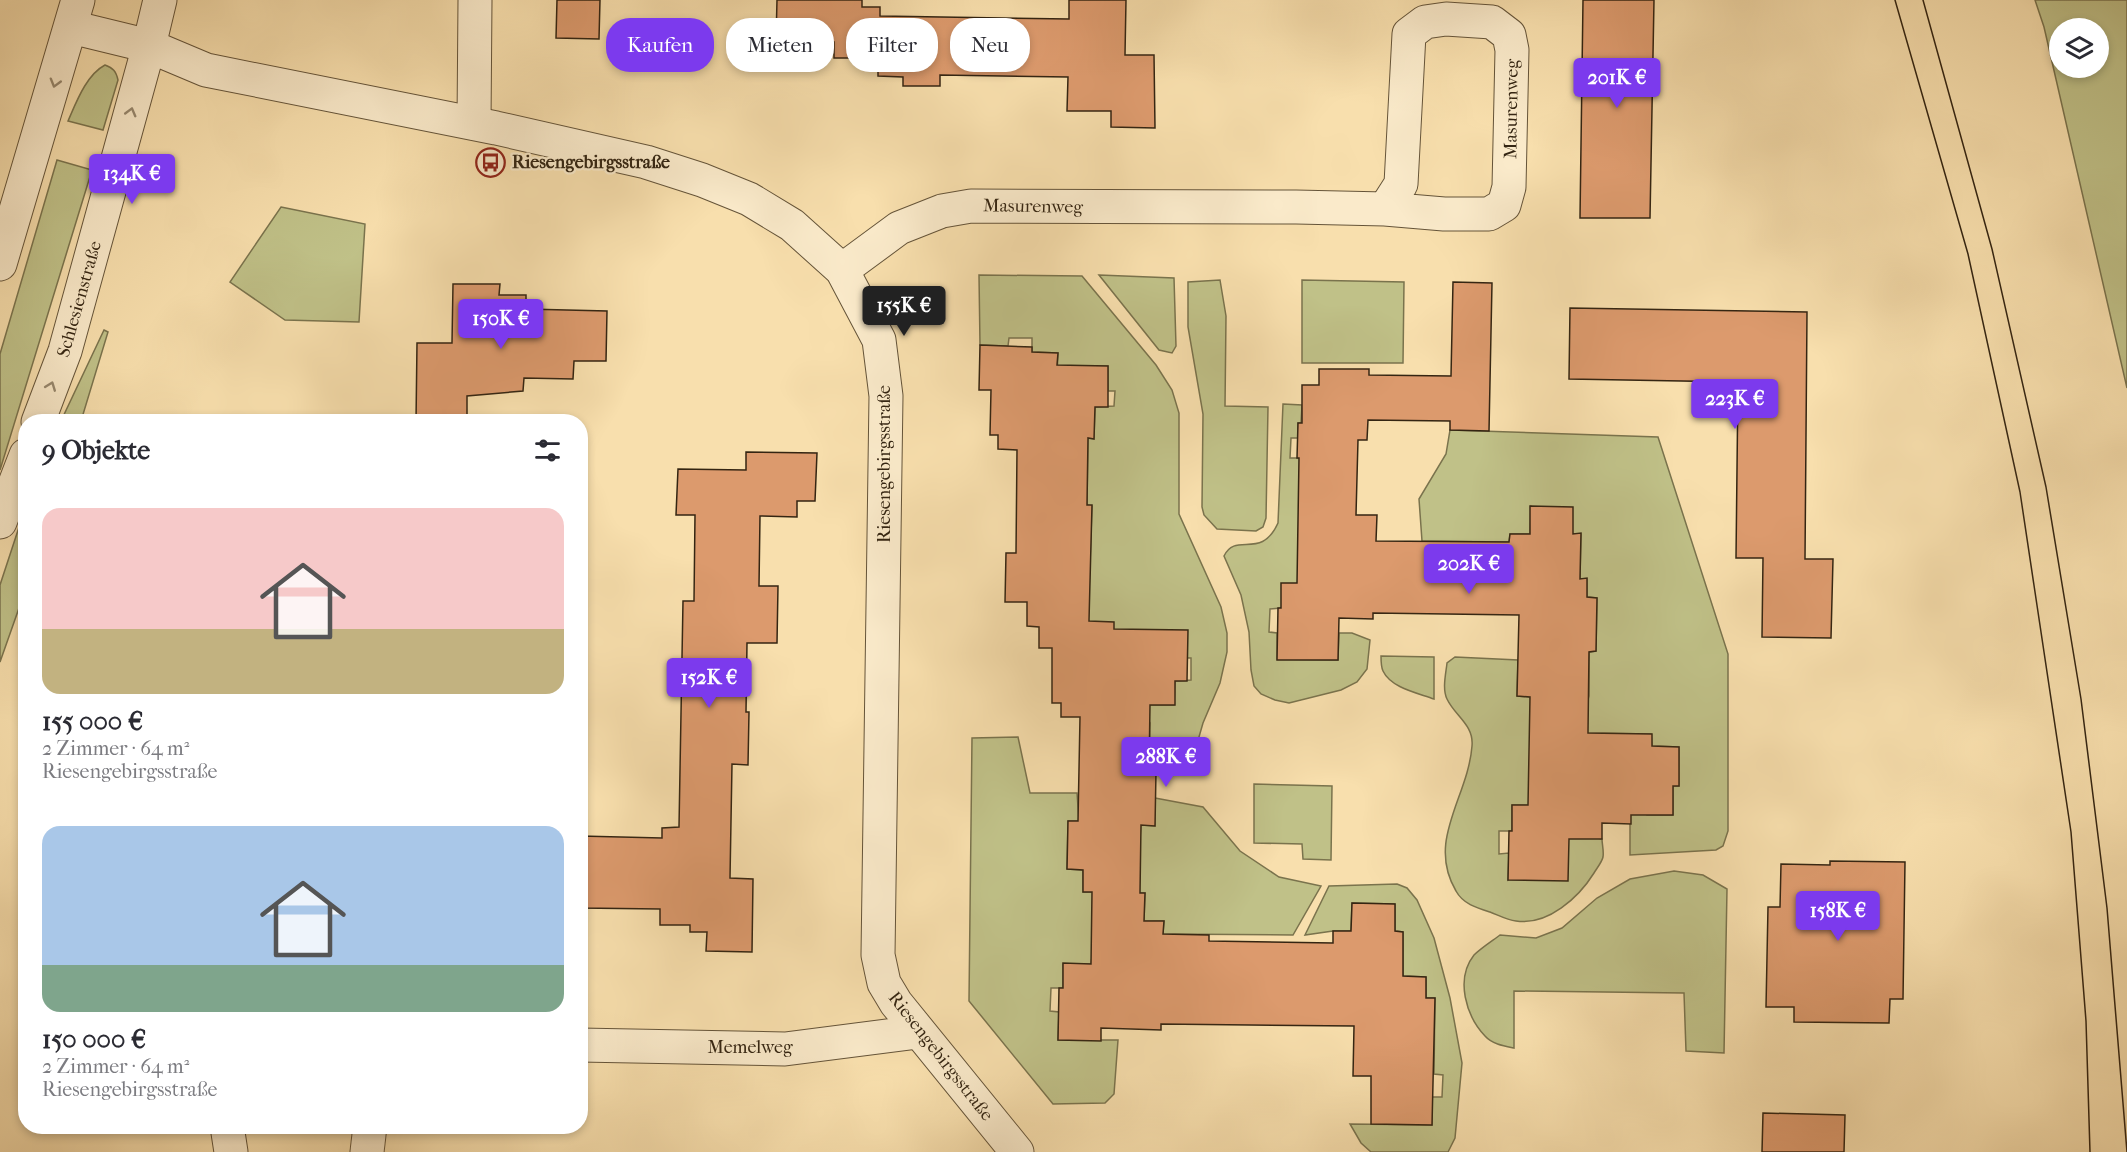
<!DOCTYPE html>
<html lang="de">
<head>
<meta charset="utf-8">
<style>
	:root { --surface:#fff; --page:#f7f7f7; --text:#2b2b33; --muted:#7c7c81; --accent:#7c3aed }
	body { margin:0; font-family:"IM FELL French Canon",serif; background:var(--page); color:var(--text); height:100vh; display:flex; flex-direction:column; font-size:22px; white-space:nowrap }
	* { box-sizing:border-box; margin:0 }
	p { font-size:20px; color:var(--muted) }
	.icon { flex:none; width:33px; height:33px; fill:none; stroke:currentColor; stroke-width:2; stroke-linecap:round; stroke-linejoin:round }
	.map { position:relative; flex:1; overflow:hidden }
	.panel { position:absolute; left:18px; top:414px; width:570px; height:720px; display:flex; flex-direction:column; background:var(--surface); border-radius:24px; box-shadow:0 3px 9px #0003 }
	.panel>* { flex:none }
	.banner { position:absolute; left:606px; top:18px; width:570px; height:54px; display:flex; gap:12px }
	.controls { position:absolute; left:2049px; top:18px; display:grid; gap:12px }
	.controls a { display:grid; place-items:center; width:60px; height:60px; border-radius:50%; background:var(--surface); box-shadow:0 3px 9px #0003; font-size:30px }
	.price { position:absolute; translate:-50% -51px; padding:0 14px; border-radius:6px; background:var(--accent); color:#fff; font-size:20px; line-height:39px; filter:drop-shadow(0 2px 3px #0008) }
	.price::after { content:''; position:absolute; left:50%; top:36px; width:18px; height:14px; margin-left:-9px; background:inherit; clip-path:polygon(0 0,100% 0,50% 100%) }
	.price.active { background:#222; color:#fff }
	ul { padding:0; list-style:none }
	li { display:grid; align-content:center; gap:12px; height:318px; padding:0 24px }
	li span { display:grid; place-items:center; height:186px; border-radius:18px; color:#555 }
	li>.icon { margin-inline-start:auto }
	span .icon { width:108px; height:108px; fill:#fffc; stroke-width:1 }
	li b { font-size:26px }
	h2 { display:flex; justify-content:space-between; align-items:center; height:72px; padding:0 24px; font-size:26px }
	.tag { padding:0 21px; border-radius:24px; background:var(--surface); box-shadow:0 3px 9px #0003; font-size:21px; line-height:54px }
	.tag.active { background:var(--accent); color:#fff }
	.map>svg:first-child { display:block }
	.green { fill:#c0c188; stroke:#7a734d; stroke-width:1.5; fill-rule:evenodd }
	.building { fill:#dc9a6d; stroke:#342512; stroke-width:1.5 }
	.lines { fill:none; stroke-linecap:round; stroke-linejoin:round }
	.minor-casing { stroke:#655439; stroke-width:35 }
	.minor { stroke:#faeaca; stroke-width:33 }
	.tram { stroke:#342512; stroke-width:1.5 }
	.oneway { stroke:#97886e }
	.labels { text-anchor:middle; stroke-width:4.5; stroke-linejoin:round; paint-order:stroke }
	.street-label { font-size:18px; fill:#342512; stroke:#faeaca }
	.poi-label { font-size:18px; font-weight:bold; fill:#342512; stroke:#faeaca; text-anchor:start }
</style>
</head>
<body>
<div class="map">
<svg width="2127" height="1152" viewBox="0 0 2127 1152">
	<rect width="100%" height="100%" fill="#f8dfad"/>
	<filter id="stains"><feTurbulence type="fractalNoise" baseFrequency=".00333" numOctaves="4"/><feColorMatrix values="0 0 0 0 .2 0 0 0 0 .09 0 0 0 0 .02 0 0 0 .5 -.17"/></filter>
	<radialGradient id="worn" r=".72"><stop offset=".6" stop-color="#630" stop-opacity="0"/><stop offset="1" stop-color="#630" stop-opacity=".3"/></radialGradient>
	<g class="green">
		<path d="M2035 0H2127V388L2044 27ZM2060 28H2098V68H2060Z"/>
		<path d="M105 65C113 68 116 71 118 80L103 130 68 121C76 103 86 75 105 65Z"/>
		<polygon points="57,160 92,170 0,470 0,354"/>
		<polygon points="281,207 365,224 359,322 285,320 230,282"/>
		<polygon points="979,275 1082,276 1156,365 1172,390 1179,413 1179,514 1221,607 1227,633 1227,652 1220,683 1203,723 1188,775 1149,772 1150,723 1141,705 1174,705 1175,681 1191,680 1191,658 1143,657 1088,621 1092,506 1087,505 1088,438 1094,438 1095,407 1114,406 1115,391 1108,391 1108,366 1079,366 1057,376 1058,353 1032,352 1032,338 1009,338 1008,346 980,345"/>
		<polygon points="1099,275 1174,278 1176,346 1172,353 1159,350"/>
		<polygon points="1220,280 1226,316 1225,406 1268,407 1266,518 1263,527 1256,531 1217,529 1204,515 1202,507 1203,414 1188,327 1188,282"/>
		<polygon points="1302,280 1404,282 1403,363 1302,363"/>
		<polygon points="104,330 108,332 81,421 61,421"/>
		<path d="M1283 404 1302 405 1301 423H1298V438H1291L1290 458H1300L1325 545 1281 608 1270 609 1269 632 1277 633V659L1338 660 1339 633H1352L1370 640 1367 669 1357 682 1341 690 1289 703 1275 700 1261 694 1254 686 1251 670 1249 632 1241 595 1224 556C1236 531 1261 561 1278 523Z"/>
		<polygon points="1450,430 1658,437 1728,654 1728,831 1723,846 1716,850 1630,855 1630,803 1647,815 1673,815 1673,786 1679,786 1679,747 1652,746 1651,734 1579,733 1589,696 1589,652 1596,651 1597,598 1587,597 1587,579 1580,579 1581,534 1573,534 1531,506 1530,534 1510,534 1509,542 1422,541 1419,499 1446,454"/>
		<polygon points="25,509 25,591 0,662 0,585"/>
		<path d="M1381 656 1434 657V699C1418 693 1391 688 1383 671 1381 667 1381 660 1381 656Z"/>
		<path d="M1455 657 1518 660 1517 696 1530 697 1556 806 1512 805V831H1499V854L1509 853 1508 880 1569 832 1602 839C1602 844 1604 851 1603 857 1602 862 1597 868 1594 873 1579 897 1548 926 1516 921 1507 920 1498 915 1490 912 1477 908 1463 904 1456 891 1426 840 1468 798 1472 746 1474 725 1455 716 1447 699 1442 689 1446 673 1447 663Z"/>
		<polygon points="1018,737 1030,793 1077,793 1079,821 1068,821 1067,869 1083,870 1083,892 1100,892 1091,964 1063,964 1063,988 1051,988 1050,1011 1059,1012 1058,1040 1118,1040 1114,1094 1105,1103 1053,1104 969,1001 972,738"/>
		<polygon points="1254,784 1332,786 1331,860 1303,859 1302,844 1254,843"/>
		<polygon points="1155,798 1203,807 1240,851 1279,877 1321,886 1293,935 1163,934 1164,921 1144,921 1145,893 1136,893 1141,825 1155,826"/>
		<path d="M1674 871 1703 875 1727 889 1724 1053 1686 1051 1684 993 1514 991V1048C1504 1046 1492 1044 1485 1036 1466 1016 1455 979 1474 955 1481 948 1492 941 1500 935L1536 938 1562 928 1597 898 1630 879Z"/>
		<polygon points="1397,884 1407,888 1417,900 1434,938 1450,998 1462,1063 1455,1138 1448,1152 1371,1152 1361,1143 1350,1124 1432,1125 1432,1097 1442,1097 1443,1075 1434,1074 1435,998 1426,998 1426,977 1403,976 1403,932 1395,931 1395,904 1352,903 1351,931 1333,931 1305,935 1329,886"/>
	</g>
	<g class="building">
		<polygon points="557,0 600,0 599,39 556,38"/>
		<polygon points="777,0 862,0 862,7 880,7 880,16 1069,19 1069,0 1126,0 1125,55 1154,55 1155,128 1111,127 1111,111 1067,111 1068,77 940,75 940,86 903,86 903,77 878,76 878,58 834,58 834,42 776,40"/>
		<polygon points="1583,0 1654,0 1650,218 1580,218"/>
		<polygon points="1453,282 1492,283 1489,431 1450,430 1450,421 1368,420 1367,440 1358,440 1356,515 1377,515 1376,541 1509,542 1510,534 1530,534 1530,506 1573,507 1573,534 1581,533 1580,579 1587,578 1587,597 1597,598 1596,651 1589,652 1588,733 1652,734 1652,746 1679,747 1679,786 1673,786 1673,815 1631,815 1631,824 1602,823 1602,839 1569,839 1568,881 1508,880 1509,831 1512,831 1512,805 1528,805 1530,697 1517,696 1519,615 1373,613 1373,619 1339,618 1338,660 1277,660 1278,608 1281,608 1281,583 1297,583 1299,458 1297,458 1298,423 1302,423 1302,385 1319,385 1319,369 1369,369 1369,375 1451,376"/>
		<polygon points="453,284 500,284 499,295 526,295 526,309 607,311 606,361 574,361 573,379 524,378 523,391 467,396 467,422 416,422 417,343 452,343"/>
		<polygon points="1570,308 1807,312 1805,559 1833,559 1831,638 1762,637 1763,558 1736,558 1738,382 1569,379"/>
		<polygon points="980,345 1032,347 1032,352 1058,353 1057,365 1108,366 1108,407 1095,407 1094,439 1088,438 1087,505 1092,505 1089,621 1114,622 1114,629 1188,630 1187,681 1175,681 1175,705 1150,705 1149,772 1156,772 1155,826 1141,825 1140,893 1145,893 1144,921 1164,921 1163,934 1209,935 1209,941 1333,943 1333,931 1351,931 1352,903 1395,904 1395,931 1403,932 1403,976 1426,977 1426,998 1435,998 1432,1125 1371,1124 1371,1076 1353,1076 1354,1026 1161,1024 1161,1030 1101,1028 1101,1041 1058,1040 1059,988 1063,988 1063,963 1091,964 1092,892 1083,892 1083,870 1067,869 1068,821 1078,821 1080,717 1061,717 1061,703 1052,703 1052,648 1039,648 1039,627 1027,626 1027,602 1005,602 1006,553 1016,553 1017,450 998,449 998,435 990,435 991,390 979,390"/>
		<polygon points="746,452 817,453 815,501 797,501 797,517 760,516 759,586 778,586 777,643 747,643 746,712 749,712 748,765 732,764 730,878 753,879 752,952 706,951 707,932 690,932 690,925 660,925 660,909 580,908 580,836 662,838 662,828 679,827 683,601 694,601 695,515 676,515 678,469 746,470"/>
		<polygon points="1830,861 1905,862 1903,999 1890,999 1889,1023 1794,1022 1794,1007 1766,1007 1768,907 1780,907 1781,864 1830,865"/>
		<polygon points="1763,1113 1845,1115 1844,1152 1762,1152"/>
	</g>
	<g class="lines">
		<defs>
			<g id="minor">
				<polyline points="71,27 149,46 206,70 496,128 646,162 702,180 749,199 792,225 842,270 879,340 886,396 878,955 884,983 896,1003 1017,1152"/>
				<polyline points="474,123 475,0"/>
				<polyline points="0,264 78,0"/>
				<polyline points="842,270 899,228 942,211 971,206 1296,207 1385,209 1444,214 1489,214 1504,205 1509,187 1512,50 1509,35 1492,22 1446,19 1425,22 1409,34 1401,184 1385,209"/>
				<polyline points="38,422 65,351 149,46 160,0"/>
				<polyline points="0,522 26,455"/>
				<polyline points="580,1045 785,1049 918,1032"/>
				<polyline points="227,1126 231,1152"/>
				<polyline points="367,1152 370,1126"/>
			</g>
		</defs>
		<use href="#minor" class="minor-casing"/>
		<use href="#minor" class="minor"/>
		<g class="tram">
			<polyline points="1895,0 1968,254 2020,492 2071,832 2086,1021 2090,1152"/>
			<polyline points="1923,0 1992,249 2046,487 2081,699 2107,908 2127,1152"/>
		</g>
	</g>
	<defs><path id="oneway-chevron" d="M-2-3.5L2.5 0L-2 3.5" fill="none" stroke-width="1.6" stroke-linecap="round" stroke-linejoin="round" transform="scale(1.5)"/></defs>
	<g class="oneway">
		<use href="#oneway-chevron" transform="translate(55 83) rotate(106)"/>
		<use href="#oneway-chevron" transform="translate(131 112) rotate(-75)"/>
		<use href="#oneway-chevron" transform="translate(51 386) rotate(-69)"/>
	</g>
	<defs>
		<symbol id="bus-ring" viewBox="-11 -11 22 22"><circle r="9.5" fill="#faeaca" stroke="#8f2418" stroke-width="1.5"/><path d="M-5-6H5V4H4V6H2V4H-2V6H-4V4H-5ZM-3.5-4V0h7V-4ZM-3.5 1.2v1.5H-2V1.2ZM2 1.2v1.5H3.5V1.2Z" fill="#8f2418"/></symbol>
	</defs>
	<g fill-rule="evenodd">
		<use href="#bus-ring" x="474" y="146" width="33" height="33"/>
	</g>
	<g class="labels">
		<g class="street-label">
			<text transform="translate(1511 109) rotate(-89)" y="6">Masurenweg</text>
			<text transform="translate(1033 206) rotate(1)" y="6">Masurenweg</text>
			<text transform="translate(79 299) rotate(-74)" y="6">Schlesienstraße</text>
			<text transform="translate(884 464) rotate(-90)" y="6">Riesengebirgsstraße</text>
			<text x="750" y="1053">Memelweg</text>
			<text transform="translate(941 1056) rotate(52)" y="6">Riesengebirgsstraße</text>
		</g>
		<g class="poi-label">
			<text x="512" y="168">Riesengebirgsstraße</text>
		</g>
	</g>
	<rect width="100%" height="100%" filter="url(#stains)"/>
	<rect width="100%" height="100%" fill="url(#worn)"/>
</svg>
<div class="controls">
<a><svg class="icon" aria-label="layers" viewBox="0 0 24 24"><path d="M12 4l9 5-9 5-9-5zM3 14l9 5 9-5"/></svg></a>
</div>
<b class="price" style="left:1617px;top:109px">201K €</b>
<b class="price" style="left:132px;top:205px">134K €</b>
<b class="price active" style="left:904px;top:337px">155K €</b>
<b class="price" style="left:501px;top:350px">150K €</b>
<b class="price" style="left:1735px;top:430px">223K €</b>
<b class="price" style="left:1469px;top:595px">202K €</b>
<b class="price" style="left:709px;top:709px">152K €</b>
<b class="price" style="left:1166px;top:788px">288K €</b>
<b class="price" style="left:1838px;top:942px">158K €</b>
<div class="banner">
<a class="tag active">Kaufen</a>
<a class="tag">Mieten</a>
<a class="tag">Filter</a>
<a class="tag">Neu</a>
</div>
<section class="panel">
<h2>9 Objekte<svg class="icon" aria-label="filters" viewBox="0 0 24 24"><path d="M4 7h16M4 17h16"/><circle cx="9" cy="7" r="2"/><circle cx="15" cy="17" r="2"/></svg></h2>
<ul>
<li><span style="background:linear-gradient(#f6c9c9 65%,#c2b280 0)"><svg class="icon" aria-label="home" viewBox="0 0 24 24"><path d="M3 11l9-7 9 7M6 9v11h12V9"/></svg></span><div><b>155 000 €</b><p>2 Zimmer · 64 m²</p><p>Riesengebirgsstraße</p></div></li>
<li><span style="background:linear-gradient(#a9c7e8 75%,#7fa58c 0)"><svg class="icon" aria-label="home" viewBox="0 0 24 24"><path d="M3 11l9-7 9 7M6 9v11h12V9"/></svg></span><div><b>150 000 €</b><p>2 Zimmer · 64 m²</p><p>Riesengebirgsstraße</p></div></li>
</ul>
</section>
</div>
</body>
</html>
